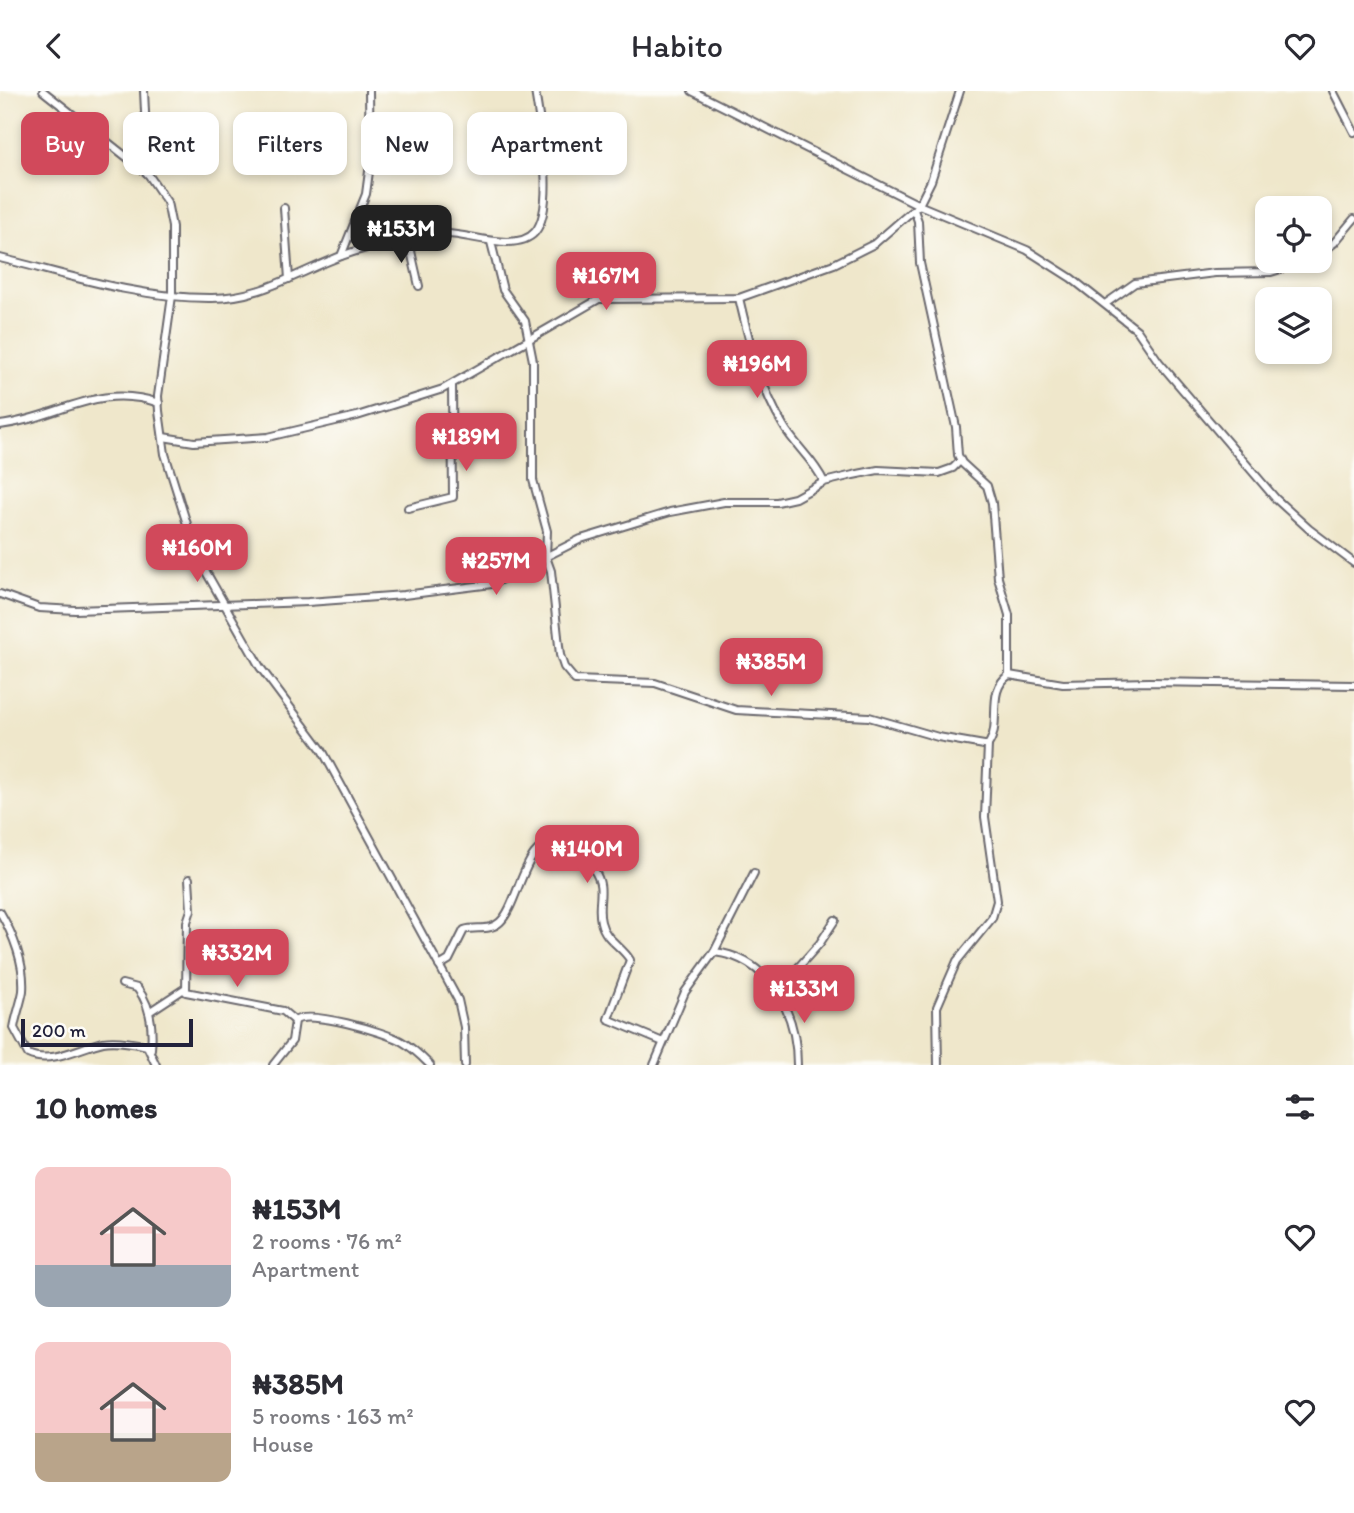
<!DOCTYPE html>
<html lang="en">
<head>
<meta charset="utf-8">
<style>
	:root { --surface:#fff; --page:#f2f2f3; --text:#2b2b33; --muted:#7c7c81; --accent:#d1495b }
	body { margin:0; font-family:Itim,sans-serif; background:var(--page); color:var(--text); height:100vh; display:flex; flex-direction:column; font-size:26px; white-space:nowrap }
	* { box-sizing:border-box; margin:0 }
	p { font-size:23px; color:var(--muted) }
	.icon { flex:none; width:38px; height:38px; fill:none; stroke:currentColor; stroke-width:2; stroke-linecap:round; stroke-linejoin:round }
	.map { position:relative; height:974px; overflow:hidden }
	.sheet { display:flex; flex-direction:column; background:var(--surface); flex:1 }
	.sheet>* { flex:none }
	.banner { position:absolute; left:21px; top:21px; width:700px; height:63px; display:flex; gap:14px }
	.fabs { position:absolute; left:1255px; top:105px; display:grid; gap:14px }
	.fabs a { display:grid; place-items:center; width:77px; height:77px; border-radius:14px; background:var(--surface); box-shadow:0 4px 10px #0003; font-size:35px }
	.scale { position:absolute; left:21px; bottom:18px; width:172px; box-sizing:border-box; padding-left:7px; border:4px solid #22223b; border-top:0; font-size:19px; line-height:24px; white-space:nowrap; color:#22223b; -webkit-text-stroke:5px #fdfcf7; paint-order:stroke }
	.price { position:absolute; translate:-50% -60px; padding:0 16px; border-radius:14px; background:var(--accent); color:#fff; font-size:23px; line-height:46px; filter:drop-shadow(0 2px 4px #0008) }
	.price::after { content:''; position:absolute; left:50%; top:42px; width:21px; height:16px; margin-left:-10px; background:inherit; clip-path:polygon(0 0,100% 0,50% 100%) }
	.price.active { background:#222; color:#fff }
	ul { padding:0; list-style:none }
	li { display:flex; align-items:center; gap:21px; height:175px; padding:0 35px }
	li span { display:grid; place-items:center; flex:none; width:196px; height:140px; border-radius:14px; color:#555 }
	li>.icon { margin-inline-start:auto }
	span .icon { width:84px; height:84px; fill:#fffc; stroke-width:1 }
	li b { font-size:30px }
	h2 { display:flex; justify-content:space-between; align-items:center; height:84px; padding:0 35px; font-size:30px }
	.pill { padding:0 24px; border-radius:14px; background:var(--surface); box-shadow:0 4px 10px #0003; font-size:24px; line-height:63px }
	.pill.active { background:var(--accent); color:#fff }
	header { display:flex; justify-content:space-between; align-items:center; height:91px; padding:0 35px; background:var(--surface); font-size:32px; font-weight:600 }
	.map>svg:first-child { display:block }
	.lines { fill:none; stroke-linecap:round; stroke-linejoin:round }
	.minor-casing { stroke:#6a676d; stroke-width:10 }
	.minor { stroke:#fff; stroke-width:6 }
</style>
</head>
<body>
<header><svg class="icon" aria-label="back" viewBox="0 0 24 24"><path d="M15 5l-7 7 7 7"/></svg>Habito<svg class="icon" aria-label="heart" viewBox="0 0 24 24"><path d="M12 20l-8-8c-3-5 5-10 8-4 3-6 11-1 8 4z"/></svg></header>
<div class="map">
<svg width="1354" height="974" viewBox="0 0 1354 974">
	<rect width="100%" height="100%" fill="#fdfcf7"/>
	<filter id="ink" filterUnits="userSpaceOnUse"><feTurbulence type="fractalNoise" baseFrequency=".0143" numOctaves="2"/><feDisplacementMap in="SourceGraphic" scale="14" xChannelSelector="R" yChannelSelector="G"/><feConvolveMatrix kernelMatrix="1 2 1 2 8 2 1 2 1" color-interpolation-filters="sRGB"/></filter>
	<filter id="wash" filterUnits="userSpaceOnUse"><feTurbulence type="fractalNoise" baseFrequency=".00686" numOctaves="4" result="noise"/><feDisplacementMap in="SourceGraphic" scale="28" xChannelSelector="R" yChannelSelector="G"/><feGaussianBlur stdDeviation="1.57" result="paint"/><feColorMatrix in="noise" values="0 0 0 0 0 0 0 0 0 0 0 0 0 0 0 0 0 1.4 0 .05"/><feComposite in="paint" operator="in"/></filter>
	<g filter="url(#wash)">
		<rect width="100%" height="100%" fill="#efe7cb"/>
	</g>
	<g filter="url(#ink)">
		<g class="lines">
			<defs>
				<g id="minor">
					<polyline points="43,0 148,83 167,111 172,136 172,205 158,305 159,320 165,363 197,465 260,576 322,659 458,909 464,936 465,974"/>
					<polyline points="144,0 148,83"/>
					<polyline points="692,0 919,114 1027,159 1071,187 1137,239 1159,271 1276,408 1309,438 1354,472"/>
					<polyline points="1333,0 1354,41"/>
					<polyline points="284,117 289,188"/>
					<polyline points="914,119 918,130 920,172 956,336 958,364 962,372 987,395 992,412 998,487 1009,524 1009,584"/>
					<polyline points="408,147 419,195"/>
					<path d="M491 151 503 199 525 230 533 270V389L547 440 546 466 551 480 560 564 564 576 575 589 655 592 736 619 869 626 938 646 984 654H988C1003 633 985 600 1009 584L1063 593 1149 591 1354 594"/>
					<polyline points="1320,163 1334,152 1354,128"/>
					<polyline points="341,165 366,103 370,73 369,0"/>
					<path d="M0 167C69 184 137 207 209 207 254 208 288 187 329 170 354 159 379 153 405 148 419 146 434 143 447 143 470 143 517 162 535 141 556 116 540 32 535 0"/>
					<path d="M739 207C749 250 760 296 783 334 795 355 814 369 824 391"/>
					<polyline points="1105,213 1135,192 1215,182 1271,181 1307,170"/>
					<path d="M0 334C59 327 97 291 159 312"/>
					<polyline points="163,346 194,351 268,346 357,325 443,298 599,208 739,207 834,173 874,153 919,114 931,90 960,0"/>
					<polyline points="408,417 453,406 452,294"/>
					<polyline points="0,503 39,517 75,519 308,511 404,504 492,493 581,448 670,421 724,411 777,411 795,407 824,391 853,384 878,379 939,382 953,377 960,370"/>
					<polyline points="189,788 191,819 187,831 186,901 283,920 295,930"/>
					<path d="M0 821C13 843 25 873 23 900 21 912 16 924 14 937L28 963C51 974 80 956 103 951 117 949 134 952 147 955L156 974"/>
					<polyline points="714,861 754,782"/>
					<path d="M439 875 449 869 464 839C476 835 489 841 500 831 520 813 525 740 561 754 576 760 585 766 594 779 607 798 596 812 601 831 605 849 622 855 630 869L608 928 663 951"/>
					<path d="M122 893 137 897C151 914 153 937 151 958"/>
					<polyline points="778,899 820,852 835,829"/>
					<polyline points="149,921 184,898"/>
					<path d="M273 974 292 950 295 930C307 918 385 941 401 950 412 956 421 965 430 974"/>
					<path d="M654 974 685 901 714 861C770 867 797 923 797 974"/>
					<polyline points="938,974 937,916 957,870 992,827 997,810 985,726 988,654"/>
				</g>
			</defs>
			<use href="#minor" class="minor-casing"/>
			<use href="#minor" class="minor"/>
		</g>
	</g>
</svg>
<div class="fabs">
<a><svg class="icon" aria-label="locate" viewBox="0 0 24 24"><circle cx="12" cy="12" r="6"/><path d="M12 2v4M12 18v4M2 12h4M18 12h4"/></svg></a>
<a><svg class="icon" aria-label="layers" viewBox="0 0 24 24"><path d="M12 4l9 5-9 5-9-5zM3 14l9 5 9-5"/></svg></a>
</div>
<div class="scale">200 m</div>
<b class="price active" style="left:401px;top:174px">₦153M</b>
<b class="price" style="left:606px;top:221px">₦167M</b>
<b class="price" style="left:757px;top:309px">₦196M</b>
<b class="price" style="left:466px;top:382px">₦189M</b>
<b class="price" style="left:197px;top:493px">₦160M</b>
<b class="price" style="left:496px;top:506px">₦257M</b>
<b class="price" style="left:771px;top:607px">₦385M</b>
<b class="price" style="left:587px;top:794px">₦140M</b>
<b class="price" style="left:237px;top:898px">₦332M</b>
<b class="price" style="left:804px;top:934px">₦133M</b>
<div class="banner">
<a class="pill active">Buy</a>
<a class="pill">Rent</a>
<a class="pill">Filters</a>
<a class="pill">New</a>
<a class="pill">Apartment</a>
</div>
</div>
<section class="sheet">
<h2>10 homes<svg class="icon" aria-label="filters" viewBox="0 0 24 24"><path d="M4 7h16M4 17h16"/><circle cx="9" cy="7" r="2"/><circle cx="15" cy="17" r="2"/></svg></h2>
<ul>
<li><span style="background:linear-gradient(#f6c9c9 70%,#9aa5b1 0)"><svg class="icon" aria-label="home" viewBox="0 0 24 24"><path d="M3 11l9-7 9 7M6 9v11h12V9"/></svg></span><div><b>₦153M</b><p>2 rooms · 76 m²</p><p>Apartment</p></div><svg class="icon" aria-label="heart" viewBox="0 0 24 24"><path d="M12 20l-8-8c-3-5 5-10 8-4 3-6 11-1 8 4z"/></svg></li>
<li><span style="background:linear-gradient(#f6c9c9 65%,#b9a48a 0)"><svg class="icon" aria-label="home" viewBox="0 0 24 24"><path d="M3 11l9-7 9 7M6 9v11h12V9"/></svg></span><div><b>₦385M</b><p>5 rooms · 163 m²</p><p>House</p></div><svg class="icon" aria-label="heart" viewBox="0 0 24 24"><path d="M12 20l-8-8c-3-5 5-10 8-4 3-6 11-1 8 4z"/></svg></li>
</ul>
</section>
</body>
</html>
